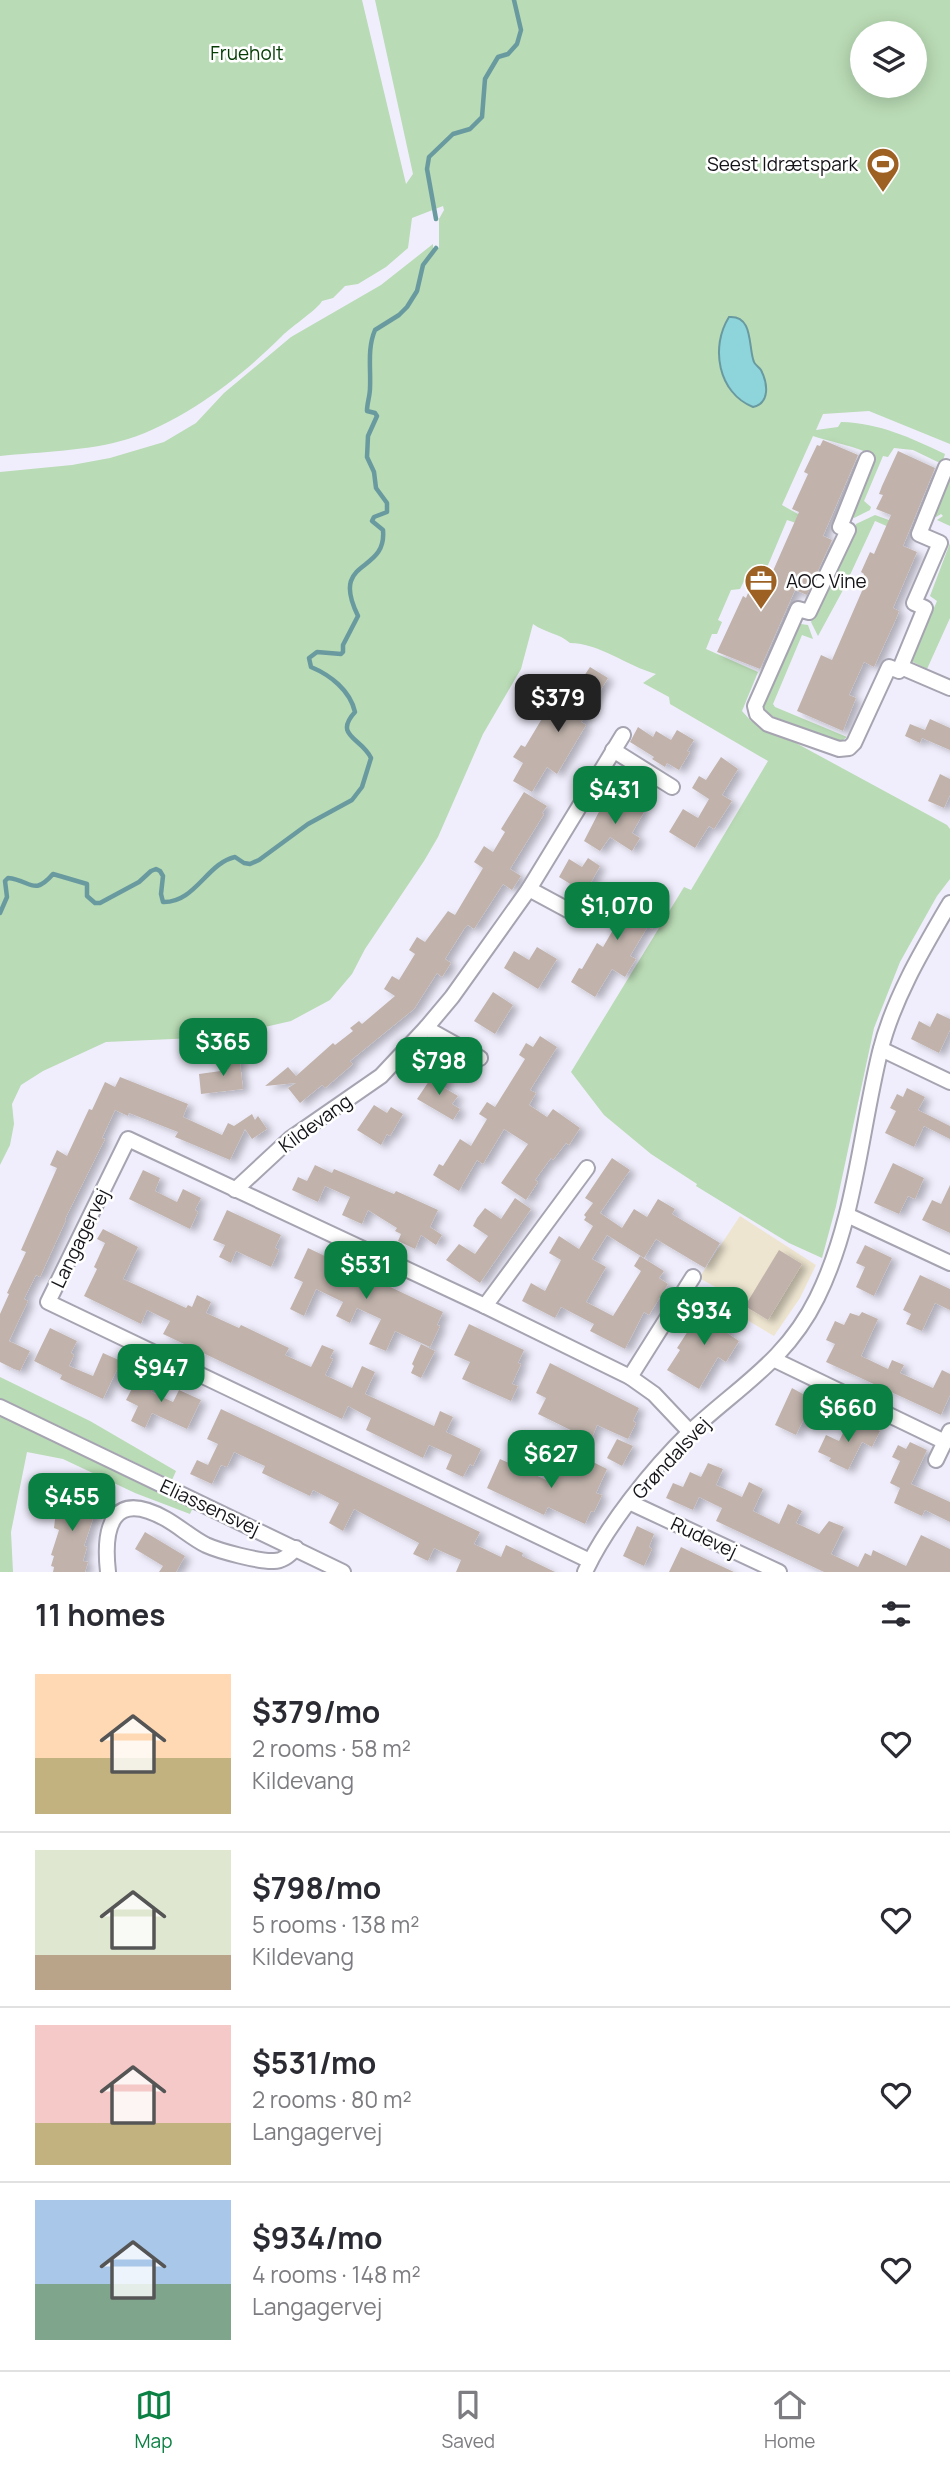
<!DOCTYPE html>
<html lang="en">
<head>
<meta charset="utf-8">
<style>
	:root { --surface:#fff; --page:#f7f7f7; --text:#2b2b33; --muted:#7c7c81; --line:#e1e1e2; --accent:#0b8043 }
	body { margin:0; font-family:Manrope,sans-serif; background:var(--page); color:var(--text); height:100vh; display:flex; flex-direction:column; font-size:26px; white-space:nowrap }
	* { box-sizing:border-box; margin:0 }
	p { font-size:23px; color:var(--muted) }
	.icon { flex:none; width:38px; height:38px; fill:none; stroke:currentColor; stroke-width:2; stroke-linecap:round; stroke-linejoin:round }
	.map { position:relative; height:1572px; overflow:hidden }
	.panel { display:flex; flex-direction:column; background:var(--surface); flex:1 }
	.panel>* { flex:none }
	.buttons { position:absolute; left:850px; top:21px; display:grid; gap:14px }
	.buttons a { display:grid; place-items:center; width:77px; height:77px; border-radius:50%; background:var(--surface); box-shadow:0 4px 18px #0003; font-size:35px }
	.price { position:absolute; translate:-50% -60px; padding:0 16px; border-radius:14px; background:var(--accent); color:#fff; font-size:23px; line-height:46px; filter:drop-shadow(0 2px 4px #0008) }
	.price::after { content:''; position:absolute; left:50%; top:42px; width:21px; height:16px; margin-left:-10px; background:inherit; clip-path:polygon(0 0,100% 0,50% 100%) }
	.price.on { background:#222; color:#fff }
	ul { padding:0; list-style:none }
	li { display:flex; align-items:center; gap:21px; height:175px; padding:0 35px }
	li+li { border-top:2px solid var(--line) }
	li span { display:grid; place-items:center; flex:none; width:196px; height:140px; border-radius:0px; color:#555 }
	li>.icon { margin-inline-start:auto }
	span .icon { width:84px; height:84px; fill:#fffc; stroke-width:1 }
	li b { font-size:30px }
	h2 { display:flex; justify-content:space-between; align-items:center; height:84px; padding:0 35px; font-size:30px }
	.dock { display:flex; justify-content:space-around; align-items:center; height:98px; border-top:2px solid var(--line); background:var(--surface); font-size:19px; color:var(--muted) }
	.dock a { display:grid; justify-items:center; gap:4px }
	.dock .on { color:var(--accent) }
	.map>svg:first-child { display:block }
	.education { fill:#eee5d0 }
	.green { fill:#b9dbb5; fill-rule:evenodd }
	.water { fill:#8ed4db; stroke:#699aa0; stroke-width:2 }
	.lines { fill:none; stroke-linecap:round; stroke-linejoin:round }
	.stream { stroke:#699aa0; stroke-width:4.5 }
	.building { fill:#c1b3ac; filter:url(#shadow) }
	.street-casing { stroke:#a6a4b1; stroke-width:18 }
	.street { stroke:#fff; stroke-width:14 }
	.labels { text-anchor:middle; stroke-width:5; stroke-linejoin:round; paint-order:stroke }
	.park-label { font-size:19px; fill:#033b03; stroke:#fff }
	.poi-label { font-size:19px; fill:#141318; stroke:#fff; text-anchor:end }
	.street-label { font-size:19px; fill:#141318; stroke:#fff }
</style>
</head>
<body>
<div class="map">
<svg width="950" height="1572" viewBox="0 0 950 1572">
	<defs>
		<filter id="shadow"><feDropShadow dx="6" dy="3.5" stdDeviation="3.5" flood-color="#0004"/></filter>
	</defs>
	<rect width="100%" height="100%" fill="#f0eefc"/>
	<polygon class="education" points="740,1216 816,1265 800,1298 774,1336 715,1301 721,1290 699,1278"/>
	<g class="green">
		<path d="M0 0H362L406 184 413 174 375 0H950V444L869 411 823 414 816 430 838 427 841 422C880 423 911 438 945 454L942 464 913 450 894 448 888 457 883 456 864 501 871 507 870 510 854 518 847 515 870 454C858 447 828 441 813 436L782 505 812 522 808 527 787 520 763 577 745 579 740 589 731 590 718 620 722 622 717 634H712L706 649 758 672 742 711 751 721 783 736 947 825 950 829V879L937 896 900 962 874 1028 836 1206 822 1258 789 1243 696 1186 697 1184 651 1154 604 1115 571 1072 684 887 691 890 768 761 670 704 669 697 643 683 656 674C627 666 599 643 570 643 559 633 545 633 533 624L521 669 483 734 438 837 424 861 365 949 352 974 330 1000 291 1021 235 1034 195 1038 106 1042 43 1071 21 1085 12 1104 14 1124 10 1145 0 1165V472L72 465 110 458 164 442 196 423 224 393 291 337 381 285 433 244V248H439V219L444 210 443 206 412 218 408 248 386 267 358 284 345 286 333 298 322 301C318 309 292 326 282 336 241 377 184 421 128 439 90 451 39 452 0 456ZM863 33H915V86H863Z"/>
		<polygon points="950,472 950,526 937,520 943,516 941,514 936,517 932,514"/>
		<polygon points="875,515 908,527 905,534 875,521 843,590 818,636 811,622 856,524"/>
		<polygon points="950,543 950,618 927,669 911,661 937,601 930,596"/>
		<polygon points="801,624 808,625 813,639 802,635 773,704 775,707 847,737 843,740 832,742 770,715 763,707 797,625"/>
		<polygon points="0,1377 90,1421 176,1471 172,1480 0,1398"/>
		<polygon points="0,1413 194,1505 190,1514 135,1493 63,1459 27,1452 11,1532 13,1572 0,1572"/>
	</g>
	<path class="water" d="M729 317C754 315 748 348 754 362 755 365 759 367 761 370 768 384 770 403 753 407 718 393 710 347 729 317Z"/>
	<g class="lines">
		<g class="stream">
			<polyline points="436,219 427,169 429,157 453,134 470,129 482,117 485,79 498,57 508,54 517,44 521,30 514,0"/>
			<path d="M0 913 7 897 5 881 8 878C31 880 33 897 53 874L87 884V896L95 903H100L139 882 151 871 156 869 160 871 163 876 161 894 163 902C195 903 207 863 235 857L244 863 250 864 259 860 308 824 352 800 362 787 371 758C362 738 333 736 355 712 350 690 330 675 311 667L309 658 317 652 341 654 343 652V645L358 616C329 557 387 575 383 530L372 521 374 517 387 512V503L376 488 374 472 367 457 368 436 377 416 375 413 367 411C367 403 370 396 370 388 371 368 367 349 375 330L399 315 407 307 417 291 423 265 436 248"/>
		</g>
	</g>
	<g class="building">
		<polygon points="823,440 858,455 823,536 832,540 807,595 795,590 760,669 717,652 743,596 746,598 752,583 765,589 799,512 792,509 808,474 804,472 817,445 820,446"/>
		<polygon points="898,451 935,468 903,546 917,552 893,608 899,611 896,619 874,667 864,662 849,695 856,698 843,731 797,711 821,655 832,660 865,584 861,582 864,574 861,572 870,552 874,554 891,515 876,509 883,495 879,494 882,486"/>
		<polygon points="590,667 608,678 581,722 586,725 557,774 547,767 532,792 513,781 523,763 513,757 521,745 525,747 543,717 546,719 551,711 560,717 571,698 570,697"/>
		<polygon points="930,719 950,728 950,750 922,738 920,743 905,736 910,724 925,730"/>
		<polygon points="638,727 653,737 656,731 671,740 677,730 694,740 687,751 690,752 679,770 667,763 665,767 652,759 654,757 630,742"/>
		<polygon points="721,757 738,769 722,795 732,801 714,829 709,826 695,848 669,832 683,809 698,818 709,799 692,788 699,776 706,780"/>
		<polygon points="940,774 950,779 950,795 944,808 928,801"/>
		<polygon points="524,792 547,806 542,813 544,814 510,869 521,876 512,890 503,884 474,929 468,925 464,929 445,959 451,963 442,977 437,973 414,1009 350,1061 353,1064 325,1088 322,1085 300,1103 288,1088 296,1083 265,1086 288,1067 296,1076 333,1043 335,1045 353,1031 350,1028 359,1021 362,1024 395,996 384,989 392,976 399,980 415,954 409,950 417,937 425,942 448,911 455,915 483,868 474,862 484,846 493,852 505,832 501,829"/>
		<polygon points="606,798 625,810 630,803 644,812 632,833 640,838 632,851 610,837 600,851 584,841"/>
		<polygon points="588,858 600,866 585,893 559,877 569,859 582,867"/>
		<polygon points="635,888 651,898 645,908 659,917 652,929 648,926 630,956 636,959 625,977 612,969 595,997 571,982 579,968 582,969 597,943 603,947 617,923 601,913 612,895 625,903"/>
		<polygon points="537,947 557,959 538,989 504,968 514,951 529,960"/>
		<polygon points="493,992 513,1005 495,1034 474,1021"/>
		<polygon points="937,1013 950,1019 950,1030 939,1053 911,1039 919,1021 930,1027"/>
		<polygon points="540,1036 557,1047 530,1090 536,1093 529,1105 547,1117 553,1109 580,1128 569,1145 566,1143 553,1160 551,1158 535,1180 538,1182 526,1200 501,1183 528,1144 504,1129 483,1164 477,1160 459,1191 433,1175 439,1164 443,1166 460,1139 471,1146 487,1119 479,1114 487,1102 495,1107 525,1059 519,1055 526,1043 533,1047"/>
		<polygon points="239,1054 243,1089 201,1094 199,1074 228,1070 226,1055"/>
		<polygon points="435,1072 448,1079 443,1087 458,1096 452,1104 460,1109 453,1120 417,1099"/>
		<polygon points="120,1077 188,1104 183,1117 222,1135 228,1123 234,1126 252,1114 255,1120 258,1116 267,1129 252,1139 245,1129 230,1160 175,1137 178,1132 129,1113 128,1116 115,1110 102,1138 105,1139 65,1219 66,1220 40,1277 36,1275 24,1299 28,1301 9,1341 30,1351 20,1371 14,1369 0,1362 0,1314 9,1294 7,1293 26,1252 21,1250 57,1168 50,1165 57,1150 67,1156 89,1109 92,1110 105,1082 115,1087"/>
		<polygon points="907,1088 925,1097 918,1110 950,1126 950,1139 924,1126 914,1147 885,1133 896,1111 890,1108 897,1094 903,1097"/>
		<polygon points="374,1105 387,1113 391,1107 403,1114 390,1136 387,1134 381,1145 357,1130"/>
		<polygon points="612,1158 630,1170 600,1213 622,1228 634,1209 647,1217 658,1199 675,1209 672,1214 720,1243 705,1268 656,1239 644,1258 607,1235 592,1259 606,1267 586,1302 613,1316 641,1271 634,1266 640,1256 664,1271 659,1278 668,1284 649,1315 644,1312 625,1349 590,1331 594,1324 561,1307 555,1318 522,1301 531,1283 545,1291 561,1260 549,1253 559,1236 579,1249 593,1226 584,1220 586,1217 584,1215 593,1203 585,1198"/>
		<polygon points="893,1163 924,1178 915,1199 908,1196 899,1214 874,1203"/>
		<polygon points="315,1165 332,1173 334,1169 394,1194 396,1191 438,1210 430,1227 442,1235 436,1245 421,1235 415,1249 398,1241 401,1234 395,1231 397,1228 368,1210 362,1224 342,1215 350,1197 325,1186 318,1202 292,1190 298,1177 307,1181"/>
		<polygon points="143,1170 160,1178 155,1191 177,1202 183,1189 201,1198 195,1210 198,1212 190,1229 129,1199"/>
		<polygon points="950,1185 950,1233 922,1220 932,1200 941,1204"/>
		<polygon points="515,1198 531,1209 480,1283 446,1260 459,1244 475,1254 488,1236 473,1226 477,1218 485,1208 501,1219"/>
		<polygon points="227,1210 281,1235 275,1248 279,1250 271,1267 236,1251 231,1263 219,1257 225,1245 213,1240"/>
		<polygon points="103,1229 138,1247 123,1279 186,1308 188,1305 192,1307 197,1295 211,1302 206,1313 239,1328 241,1325 289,1348 285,1355 311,1367 322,1345 334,1350 330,1358 333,1359 325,1375 352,1388 362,1366 375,1372 365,1394 434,1426 440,1411 453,1417 446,1432 481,1449 473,1466 470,1464 463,1477 446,1469 452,1455 429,1445 423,1458 366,1430 371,1418 348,1406 342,1419 163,1334 170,1321 147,1310 141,1324 84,1296 97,1269 94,1267 105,1243 97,1239"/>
		<polygon points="865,1245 892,1258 874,1296 856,1287 865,1267 856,1263"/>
		<polygon points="308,1248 443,1312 437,1325 440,1326 430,1347 395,1331 386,1351 369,1344 381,1319 357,1308 350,1323 336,1316 343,1302 316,1289 304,1316 290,1309 303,1282 294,1278"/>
		<polygon points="779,1250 802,1264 768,1320 745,1306"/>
		<polygon points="920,1275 950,1289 950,1310 935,1303 922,1331 906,1324 911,1314 903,1310"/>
		<polygon points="721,1306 734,1315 724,1331 739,1341 726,1362 718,1357 699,1389 667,1370 680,1350 677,1348 701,1311 713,1318"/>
		<polygon points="862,1312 878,1319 861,1356 888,1369 892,1360 904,1365 900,1373 933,1388 942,1370 950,1374 950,1395 941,1415 826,1362 835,1344 826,1340 835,1321 844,1325 850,1313 859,1316"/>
		<polygon points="469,1324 524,1350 518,1363 521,1364 512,1384 518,1386 511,1401 462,1379 470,1362 454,1355"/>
		<polygon points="50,1328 77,1341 71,1353 74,1355 69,1366 93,1376 103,1353 121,1361 103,1399 60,1379 62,1375 34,1361"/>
		<polygon points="421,1344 435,1351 421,1378 411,1373 414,1366 412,1364"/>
		<polygon points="550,1363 639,1408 633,1421 636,1423 628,1439 597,1425 591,1440 538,1414 546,1398 536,1393"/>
		<polygon points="141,1371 158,1379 151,1392 173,1402 179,1390 201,1400 187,1429 152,1413 145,1428 131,1421 138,1406 126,1400"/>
		<polygon points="792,1388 821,1404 816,1414 808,1410 796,1435 775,1425"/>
		<polygon points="221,1409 480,1532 474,1544 501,1557 506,1545 523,1553 522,1556 555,1572 456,1572 461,1560 434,1548 428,1561 413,1554 419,1543 354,1509 343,1531 329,1523 339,1503 313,1490 310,1496 262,1473 265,1466 234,1452 227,1467 221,1465 212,1484 190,1474 197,1460 208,1465 218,1444 207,1439"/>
		<polygon points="860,1421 880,1431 872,1447 862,1442 848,1470 829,1461 831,1458 818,1452 826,1435 839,1441 847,1425 855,1430"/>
		<polygon points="617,1439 633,1446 622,1466 607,1458"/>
		<polygon points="910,1442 927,1450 911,1484 950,1502 950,1522 925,1510 922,1516 894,1503 900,1488 890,1483 900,1461 892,1457 898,1445 906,1449"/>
		<polygon points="500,1459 553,1483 560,1468 567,1471 569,1466 587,1475 593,1462 607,1469 596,1493 602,1495 594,1512 591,1511 585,1524 548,1507 544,1515 487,1488"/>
		<polygon points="708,1463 723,1469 716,1485 742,1497 749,1482 763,1489 753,1511 779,1524 788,1504 802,1511 796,1523 819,1534 829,1521 844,1527 831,1554 858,1567 865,1553 871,1556 873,1550 906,1566 921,1535 950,1549 950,1572 824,1572 716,1521 722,1508 699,1497 693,1510 666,1498 673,1483 683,1487 690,1472 701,1477"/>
		<polygon points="58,1493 82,1503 86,1495 99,1500 84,1546 87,1547 83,1561 88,1562 85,1572 53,1572 54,1567 51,1566 54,1556 51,1555 59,1530 54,1528"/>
		<polygon points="637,1526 654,1534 649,1547 652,1549 644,1566 623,1556"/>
		<polygon points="145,1532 185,1556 176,1572 159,1572 163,1566 135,1549"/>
		<polygon points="681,1547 708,1560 734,1572 669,1572"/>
	</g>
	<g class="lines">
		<defs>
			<g id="street">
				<polyline points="867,459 840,527 848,530 809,612 798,609 755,706 757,714 768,724 839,749 849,748 854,743 889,667 899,671 925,608 914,603 940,543 919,534 946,467"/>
				<polyline points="901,667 950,688"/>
				<polyline points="613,750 672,787"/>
				<polyline points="529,889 581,917"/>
				<polyline points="426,1028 480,1058"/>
				<polyline points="881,1049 950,1082"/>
				<polyline points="235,1190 290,1139 381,1076 426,1028 452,997 529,889 623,735"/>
				<polyline points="847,1215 950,1263"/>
				<polyline points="485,1306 587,1168"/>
				<polyline points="775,1360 945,1442"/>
				<polyline points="630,1377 693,1277"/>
				<polyline points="0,1407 343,1572"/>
				<polyline points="936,1460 950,1431"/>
				<polyline points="629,1502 779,1572"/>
				<polyline points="590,1561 48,1302 128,1139 485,1306 630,1377 654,1394 690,1432"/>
				<path d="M108 1572C103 1527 112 1489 166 1519 180 1527 192 1538 206 1545 219 1551 260 1562 274 1561 283 1561 290 1555 296 1548"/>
				<path d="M585 1572C606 1526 653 1468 690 1432 738 1387 786 1361 817 1298 855 1221 860 1134 880 1052 893 999 923 949 950 903"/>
			</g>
		</defs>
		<use href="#street" class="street-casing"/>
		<use href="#street" class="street"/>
	</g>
	<defs>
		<symbol id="stadium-pin" viewBox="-11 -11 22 30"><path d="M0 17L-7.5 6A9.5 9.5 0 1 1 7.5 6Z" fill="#9d6123" stroke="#fff"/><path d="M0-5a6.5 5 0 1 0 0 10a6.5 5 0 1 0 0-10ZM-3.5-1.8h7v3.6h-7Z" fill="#fff"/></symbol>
		<symbol id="office-pin" viewBox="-11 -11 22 30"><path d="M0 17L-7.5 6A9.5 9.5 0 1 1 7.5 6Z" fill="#9d6123" stroke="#fff"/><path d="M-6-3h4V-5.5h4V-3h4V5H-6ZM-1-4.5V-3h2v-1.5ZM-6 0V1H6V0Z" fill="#fff"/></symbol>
	</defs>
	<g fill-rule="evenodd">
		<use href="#stadium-pin" x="864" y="145" width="38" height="52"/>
		<use href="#office-pin" x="742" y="562" width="38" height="52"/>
	</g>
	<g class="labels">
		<g class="park-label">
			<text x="247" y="60">Frueholt</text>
		</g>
		<g class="poi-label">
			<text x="858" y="171">Seest Idrætspark</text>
			<text x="786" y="588" text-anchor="start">AOC Vine</text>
		</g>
		<g class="street-label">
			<text transform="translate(315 1123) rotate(-36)" y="7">Kildevang</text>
			<text transform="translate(80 1238) rotate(-64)" y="7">Langagervej</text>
			<text transform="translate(671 1458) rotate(-47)" y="7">Grøndalsvej</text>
			<text transform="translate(210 1507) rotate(25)" y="7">Eliassensvej</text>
			<text transform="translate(704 1537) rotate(25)" y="7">Rudevej</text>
		</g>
	</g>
</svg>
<div class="buttons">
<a><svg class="icon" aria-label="layers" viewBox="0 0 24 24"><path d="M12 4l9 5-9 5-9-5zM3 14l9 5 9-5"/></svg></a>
</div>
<b class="price on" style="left:558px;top:734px">$379</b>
<b class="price" style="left:615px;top:826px">$431</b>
<b class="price" style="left:617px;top:942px">$1,070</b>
<b class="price" style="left:223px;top:1078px">$365</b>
<b class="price" style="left:439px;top:1097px">$798</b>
<b class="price" style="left:366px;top:1301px">$531</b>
<b class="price" style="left:704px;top:1347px">$934</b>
<b class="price" style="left:161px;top:1404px">$947</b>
<b class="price" style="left:848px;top:1444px">$660</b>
<b class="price" style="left:551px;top:1490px">$627</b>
<b class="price" style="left:72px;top:1533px">$455</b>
</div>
<section class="panel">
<h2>11 homes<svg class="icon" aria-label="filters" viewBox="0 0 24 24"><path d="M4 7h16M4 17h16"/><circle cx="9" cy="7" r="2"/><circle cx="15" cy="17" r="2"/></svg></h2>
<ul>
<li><span style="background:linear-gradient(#ffd9b3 60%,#c2b280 0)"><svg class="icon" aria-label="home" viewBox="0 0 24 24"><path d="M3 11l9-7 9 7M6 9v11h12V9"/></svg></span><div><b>$379/mo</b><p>2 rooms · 58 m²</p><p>Kildevang</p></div><svg class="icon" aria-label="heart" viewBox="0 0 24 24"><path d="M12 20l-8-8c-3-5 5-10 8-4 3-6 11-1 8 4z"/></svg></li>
<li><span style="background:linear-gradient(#dfe7d0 75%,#b9a48a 0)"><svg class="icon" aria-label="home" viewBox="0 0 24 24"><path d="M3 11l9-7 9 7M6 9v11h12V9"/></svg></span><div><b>$798/mo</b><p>5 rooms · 138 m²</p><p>Kildevang</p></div><svg class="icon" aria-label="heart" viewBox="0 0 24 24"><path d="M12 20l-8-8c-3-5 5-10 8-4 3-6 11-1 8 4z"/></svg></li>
<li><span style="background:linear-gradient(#f6c9c9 70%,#c2b280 0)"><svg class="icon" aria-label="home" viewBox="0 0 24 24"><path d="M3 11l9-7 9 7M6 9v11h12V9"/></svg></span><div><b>$531/mo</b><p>2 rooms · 80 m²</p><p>Langagervej</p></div><svg class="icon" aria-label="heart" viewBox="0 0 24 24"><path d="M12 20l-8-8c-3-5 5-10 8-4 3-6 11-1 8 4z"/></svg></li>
<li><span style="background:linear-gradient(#a9c7e8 60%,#7fa58c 0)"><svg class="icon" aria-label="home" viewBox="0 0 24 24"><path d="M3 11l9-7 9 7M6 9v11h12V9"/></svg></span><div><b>$934/mo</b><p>4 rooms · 148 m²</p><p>Langagervej</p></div><svg class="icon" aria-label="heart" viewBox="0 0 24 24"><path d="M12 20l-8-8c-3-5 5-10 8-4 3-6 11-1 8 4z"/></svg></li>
</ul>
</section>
<nav class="dock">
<a class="on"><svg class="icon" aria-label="map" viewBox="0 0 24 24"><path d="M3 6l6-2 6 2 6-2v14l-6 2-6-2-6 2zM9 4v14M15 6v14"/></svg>Map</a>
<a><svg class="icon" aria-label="saved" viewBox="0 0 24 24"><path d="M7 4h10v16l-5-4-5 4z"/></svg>Saved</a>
<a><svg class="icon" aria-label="home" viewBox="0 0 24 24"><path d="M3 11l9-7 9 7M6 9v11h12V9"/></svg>Home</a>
</nav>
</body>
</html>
